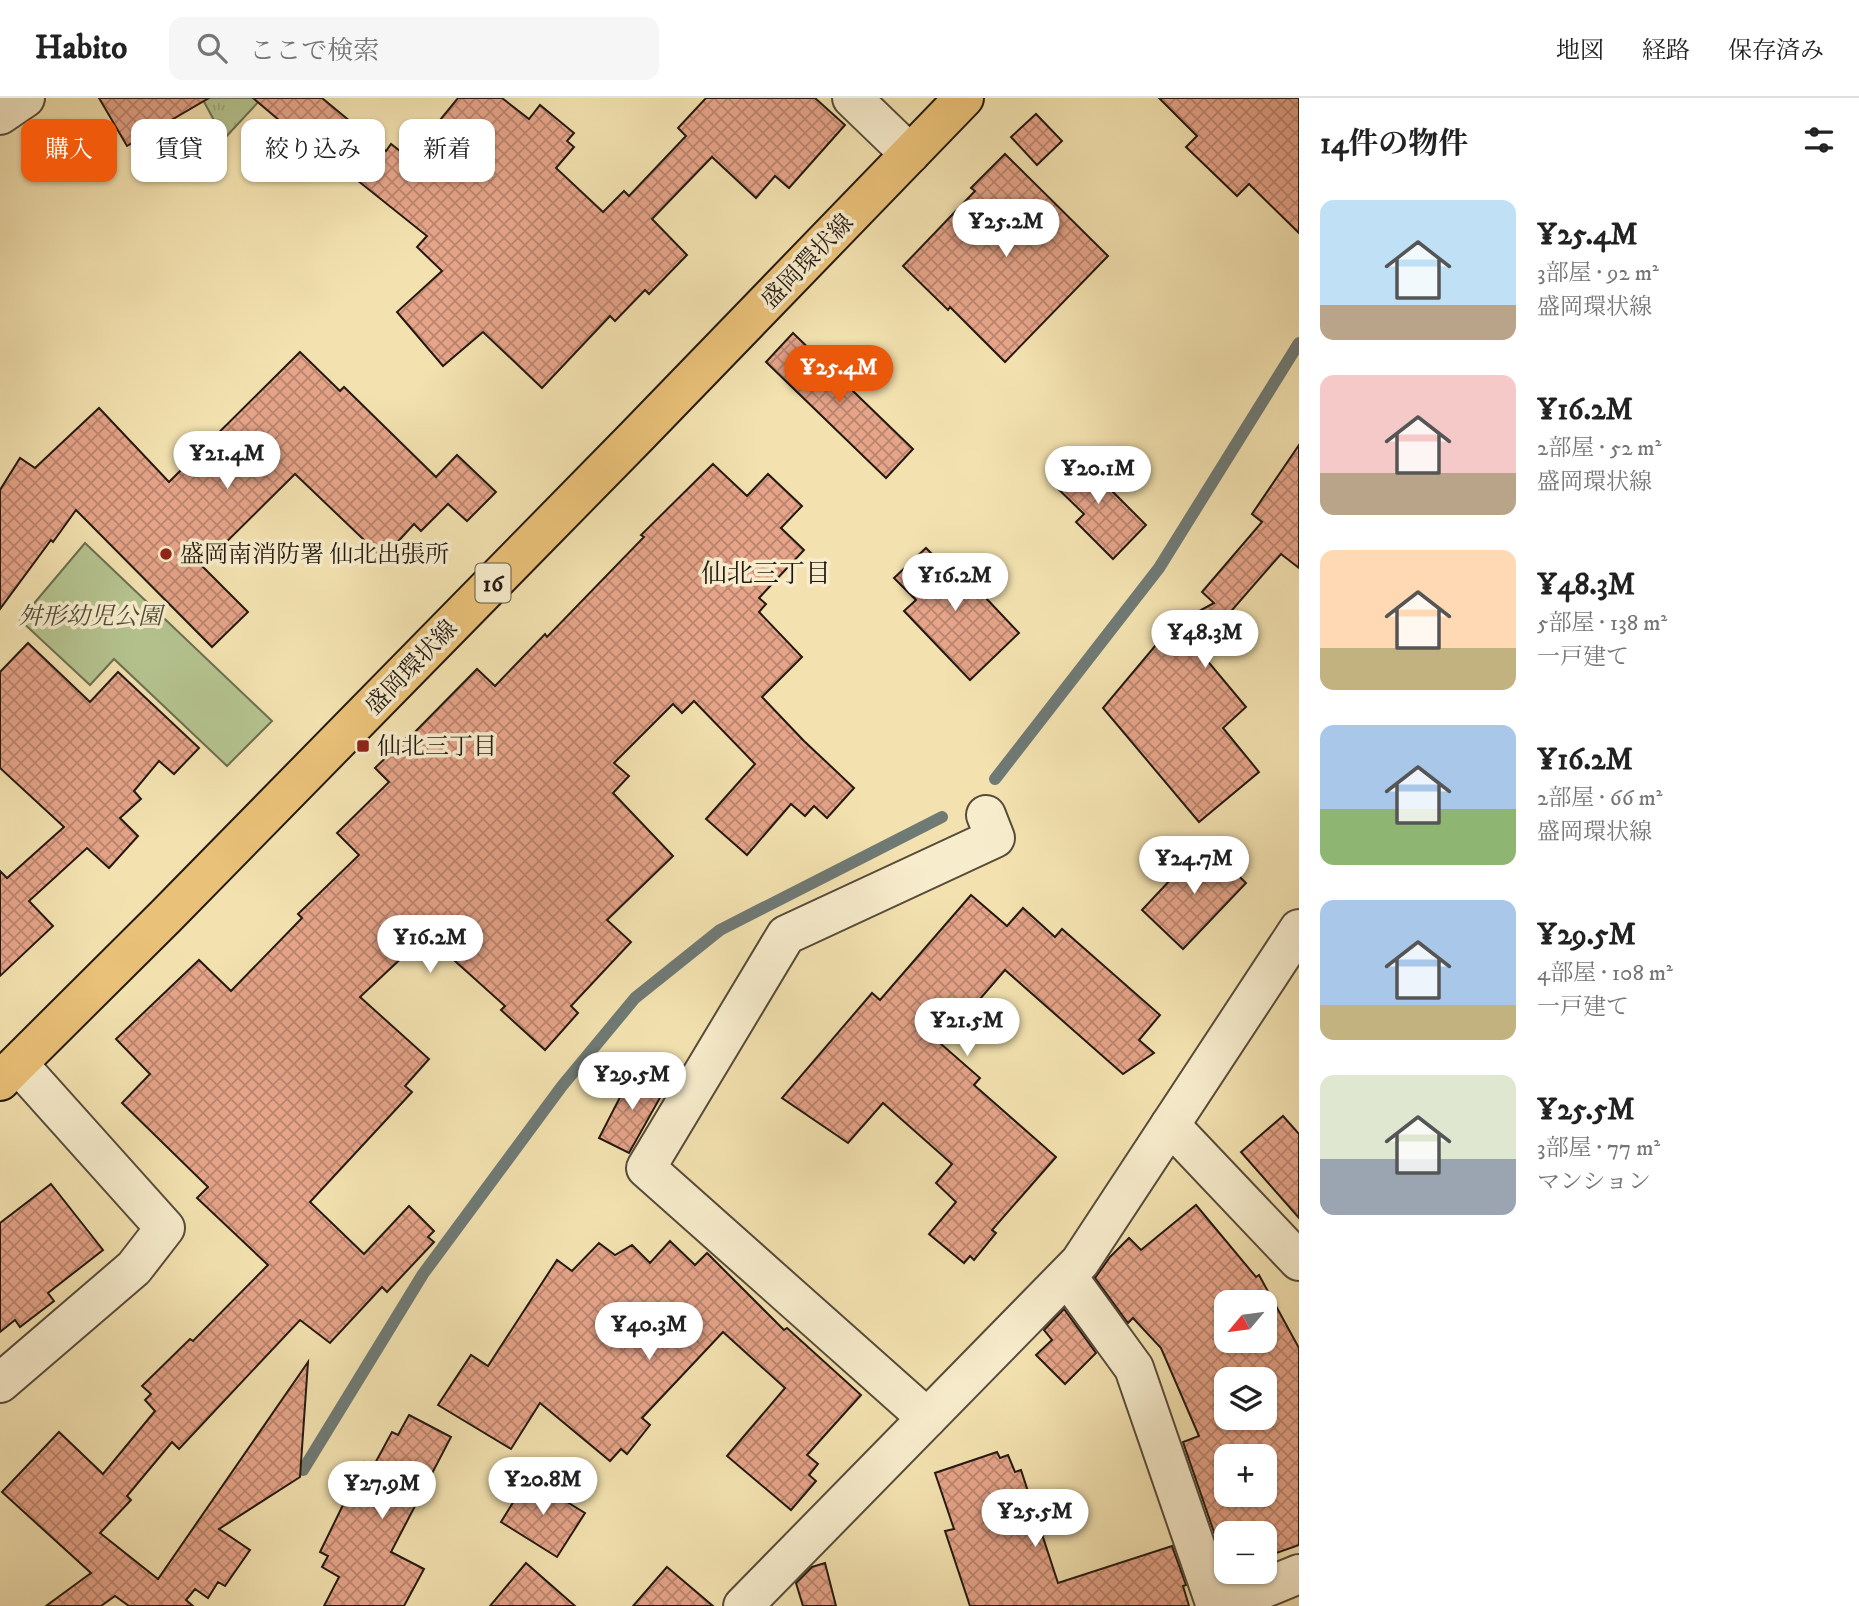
<!DOCTYPE html>
<html lang="ja">
<head>
<meta charset="utf-8">
<style>
	:root { --surface:#fff; --page:#f6f6f6; --text:#222; --muted:#767676; --line:#e0e0e0; --accent:#ea580c }
	body { margin:0; font-family:"IM FELL DW Pica","Noto Serif JP",serif; background:var(--page); color:var(--text); height:100vh; display:flex; flex-direction:column; font-size:26px; white-space:nowrap }
	* { box-sizing:border-box; margin:0 }
	p { font-size:23px; color:var(--muted) }
	.icon { flex:none; width:38px; height:38px; fill:none; stroke:currentColor; stroke-width:2; stroke-linecap:round; stroke-linejoin:round }
	.map { position:relative; flex:1; overflow:hidden }
	.panel { display:flex; flex-direction:column; background:var(--surface); width:560px }
	.panel>* { flex:none }
	.banner { position:absolute; left:21px; top:21px; width:665px; height:63px; display:flex; gap:14px }
	.needle { width:46px; rotate:241deg }
	.tools { position:absolute; left:1214px; top:1192px; display:grid; gap:14px }
	.tools a { display:grid; place-items:center; width:63px; height:63px; border-radius:14px; background:var(--surface); box-shadow:0 2px 5px #0004; font-size:35px }
	.price { position:absolute; translate:-50% -60px; padding:0 16px; border-radius:24px; background:#fff; color:#222; font-size:23px; line-height:46px; filter:drop-shadow(0 2px 4px #0008) }
	.price::after { content:''; position:absolute; left:50%; top:42px; width:21px; height:16px; margin-left:-10px; background:inherit; clip-path:polygon(0 0,100% 0,50% 100%) }
	.price.on { background:var(--accent); color:#fff }
	ul { padding:0; list-style:none }
	li { display:flex; align-items:center; gap:21px; height:175px; padding:0 21px }
	li span { display:grid; place-items:center; flex:none; width:196px; height:140px; border-radius:14px; color:#555 }
	li>.icon { margin-inline-start:auto }
	span .icon { width:84px; height:84px; fill:#fffc; stroke-width:1 }
	li b { font-size:30px }
	h2 { display:flex; justify-content:space-between; align-items:center; height:84px; padding:0 21px; font-size:30px }
	.chip { padding:0 24px; border-radius:14px; background:var(--surface); box-shadow:0 2px 5px #0004; font-size:24px; line-height:63px }
	.chip.on { background:var(--accent); color:#fff }
	header { display:flex; align-items:center; gap:42px; box-sizing:border-box; height:98px; padding:0 35px; background:var(--surface); border-bottom:2px solid var(--line) }
	header strong { font-size:33px }
	nav { display:flex; gap:38px; margin-inline-start:auto; font-size:24px }
	.search { width:490px; height:63px; background:var(--page); display:flex; align-items:center; gap:18px; box-sizing:border-box; padding:0 24px; border-radius:14px; color:var(--muted); font-size:26px }
	main { display:flex; flex:1; min-height:0 }
	.map>svg:first-child { display:block }
	.grass { fill:url(#grass-tufts); stroke:#6c6e51; stroke-width:2 }
	.park { fill:#b5c490; stroke:#6c6e51; stroke-width:2 }
	.lines { fill:none; stroke-linecap:round; stroke-linejoin:round }
	.stream { stroke:#6f7a75; stroke-width:12 }
	.building { fill:url(#building-cross-hatch); stroke:#231912; stroke-width:2; fill-rule:evenodd }
	.minor-casing { stroke:#574b3a; stroke-width:42 }
	.major-casing { stroke:#231912; stroke-width:42 }
	.minor { stroke:#f7eccc; stroke-width:38 }
	.major { stroke:#eac178; stroke-width:38 }
	.poi-dot { fill:#8f2418; stroke:#f7eccc; stroke-width:2.5 }
	.labels { text-anchor:middle; stroke-width:7; stroke-linejoin:round; paint-order:stroke }
	.shield { fill:#f7eccc; stroke:#63584a; stroke-width:2 }
	.shield-label { font-size:23px; font-weight:bold; fill:#231912 }
	.street-label { font-size:24px; fill:#231912; stroke:#f7eccc }
	.poi-label { font-size:24px; fill:#231912; stroke:#f7eccc; text-anchor:start }
	.park-label { font-size:24px; font-style:italic; fill:#4f4c38; stroke:#f7eccc }
	.neighbourhood-label { font-size:26px; fill:#231912; stroke:#f7eccc }
</style>
</head>
<body>
<header>
<strong>Habito</strong>
<div class="search"><svg class="icon" aria-label="search" viewBox="0 0 24 24"><circle cx="10" cy="10" r="6"/><path d="M15 15l6 6"/></svg>ここで検索</div>
<nav><a>地図</a><a>経路</a><a>保存済み</a></nav>
</header>
<main>
<div class="map">
<svg width="1299" height="1508" viewBox="0 0 1299 1508">
	<defs>
		<pattern id="grass-tufts" width="24" height="20" patternUnits="userSpaceOnUse" patternTransform="scale(1.75)"><rect width="24" height="20" fill="#b5c490"/><path d="M3 7l-1-3M5 7V3M7 7l1-3M15 17l-1-3M17 17v-4M19 17l1-3" fill="none" stroke="#9ba87b"/></pattern>
		<pattern id="building-cross-hatch" width="8" height="8" patternUnits="userSpaceOnUse" patternTransform="scale(1.75)"><rect width="8" height="8" fill="#e6a489"/><path d="M0 0l8 8M0 8l8-8" fill="none" stroke="#ba856f"/></pattern>
	</defs>
	<rect width="100%" height="100%" fill="#f3e2b0"/>
	<filter id="stains"><feTurbulence type="fractalNoise" baseFrequency=".00286" numOctaves="4"/><feColorMatrix values="0 0 0 0 .2 0 0 0 0 .09 0 0 0 0 .02 0 0 0 .5 -.17"/></filter>
	<radialGradient id="worn" r=".72"><stop offset=".6" stop-color="#630" stop-opacity="0"/><stop offset="1" stop-color="#630" stop-opacity=".3"/></radialGradient>
	<polygon class="grass" points="202,0 262,0 224,41"/>
	<polygon class="park" points="85,445 272,623 227,668 114,561 90,587 20,522"/>
	<g class="lines">
		<g class="stream">
			<polyline points="995,681 1159,470 1299,245"/>
			<polyline points="303,1372 423,1176 562,988 635,900 720,832 942,719"/>
		</g>
	</g>
	<g class="building">
		<polygon points="99,0 209,0 127,48"/>
		<polygon points="253,0 322,0 386,53 391,46 409,60 458,0 502,0 529,21 540,7 574,35 567,43 574,49 556,70 603,114 624,93 629,98 686,38 678,30 706,0 815,0 845,27 789,90 775,78 756,100 712,59 710,61 652,121 687,157 649,196 645,192 615,223 610,218 542,290 483,234 443,268 397,214 442,173 417,149 427,138 342,70 339,73"/>
		<polygon points="1159,0 1299,0 1299,135 1249,86 1237,98 1186,49 1197,38"/>
		<polygon points="1036,16 1062,43 1037,67 1011,39"/>
		<polygon points="1005,56 1108,158 1005,264 950,209 948,212 903,168 975,93 971,90"/>
		<polygon points="793,235 913,351 886,380 766,264"/>
		<polygon points="300,254 340,293 344,289 436,379 457,357 496,394 467,423 448,406 421,433 414,426 383,460 295,376 202,468 248,514 212,549 76,412 53,444 51,442 0,511 0,392 20,360 35,370 99,310 169,384"/>
		<polygon points="1299,347 1299,470 1281,456 1205,543 1213,554 1205,560 1246,609 1223,630 1259,674 1199,724 1103,610 1161,541 1157,536 1214,505 1202,494 1262,424 1252,416"/>
		<polygon points="1080,354 1116,389 1113,394 1146,427 1113,461 1076,424 1084,416 1051,384"/>
		<polygon points="713,366 747,398 768,376 802,408 781,430 804,452 759,500 766,506 759,514 802,559 762,599 804,643 854,690 827,720 814,708 805,718 791,706 747,757 706,721 755,666 694,603 682,615 673,606 614,665 629,678 613,695 673,758 607,822 631,844 571,908 578,915 545,952 501,912 505,908 426,837 360,899 429,961 405,988 412,994 310,1104 364,1156 409,1108 434,1133 428,1139 434,1144 387,1194 382,1189 330,1245 300,1222 179,1351 172,1344 127,1398 131,1402 100,1435 158,1481 308,1264 300,1379 219,1431 250,1452 225,1488 218,1484 208,1500 195,1491 186,1502 193,1508 129,1508 115,1498 101,1508 46,1508 91,1475 2,1394 59,1334 103,1376 155,1313 145,1302 151,1296 142,1288 190,1241 193,1243 268,1167 197,1100 208,1089 122,1005 150,976 116,941 199,862 231,893 302,820 298,816 359,757 337,735 389,684 375,670 406,640 408,641 477,571 495,588 545,536 547,539 644,439 641,437"/>
		<polygon points="926,450 944,468 950,462 1019,535 970,582 904,513 916,502 894,480"/>
		<polygon points="28,545 90,604 118,574 199,650 174,676 159,663 134,693 141,701 120,720 138,738 109,770 87,750 29,803 53,828 0,878 0,773 7,780 64,729 0,670 0,574"/>
		<polygon points="1205,745 1246,785 1183,851 1142,812"/>
		<polygon points="971,797 1007,828 1023,810 1055,839 1062,831 1160,917 1139,942 1154,955 1123,976 1005,872 941,946 980,980 974,987 1056,1059 992,1132 996,1135 974,1162 970,1158 964,1165 929,1136 956,1104 936,1085 952,1066 883,1005 848,1045 782,1000 872,895 880,902"/>
		<polygon points="634,972 666,989 629,1055 599,1040"/>
		<polygon points="1283,1018 1299,1036 1299,1120 1241,1054"/>
		<polygon points="51,1086 103,1152 48,1195 54,1203 20,1229 15,1222 0,1234 0,1125"/>
		<path d="M1196 1107 1256 1179 1259 1177 1299 1250V1447L1265 1459V1435H1227V1472L1183 1344 1199 1338 1161 1250 1133 1220 1128 1225 1095 1180 1110 1159 1129 1140 1141 1152ZM1227 1204H1265V1242H1227ZM1227 1281H1265V1320H1227ZM1227 1358H1265V1396H1227Z"/>
		<polygon points="670,1143 695,1167 707,1155 784,1232 787,1230 861,1297 807,1357 818,1366 809,1377 816,1383 791,1412 727,1358 785,1290 723,1234 642,1320 650,1327 627,1356 621,1351 610,1363 540,1305 511,1351 438,1307 471,1257 488,1268 557,1162 572,1173 599,1145 615,1157 632,1147 650,1165"/>
		<polygon points="1064,1211 1096,1255 1065,1286 1036,1257 1052,1242 1044,1232"/>
		<polygon points="409,1317 451,1339 391,1454 424,1471 404,1508 324,1508 339,1479 322,1469 328,1458 320,1454 364,1364 373,1369 392,1334 398,1337"/>
		<polygon points="997,1354 1000,1360 1008,1357 1015,1374 1021,1372 1058,1485 1172,1448 1186,1487 1183,1488 1189,1508 970,1508 945,1433 954,1431 935,1375"/>
		<polygon points="528,1380 585,1415 557,1459 501,1424"/>
		<polygon points="526,1465 575,1508 490,1508"/>
		<polygon points="825,1465 836,1508 803,1508 796,1485 812,1469"/>
		<polygon points="667,1469 713,1508 633,1508"/>
	</g>
	<g class="lines">
		<defs>
			<g id="minor">
				<polyline points="852,0 910,56"/>
				<polyline points="0,17 25,0"/>
				<polyline points="1170,1027 1299,1163"/>
				<polyline points="1067,1178 1134,1270 1216,1508"/>
				<polyline points="0,1285 134,1170 165,1130 18,966"/>
				<polyline points="927,1320 646,1070 786,837 995,740 986,717"/>
				<polyline points="743,1508 1080,1164 1299,831"/>
				<polyline points="1221,1508 1299,1476"/>
			</g>
			<polyline id="major" points="0,983 166,818 636,339 964,0"/>
		</defs>
		<use href="#minor" class="minor-casing"/>
		<use href="#major" class="major-casing"/>
		<use href="#minor" class="minor"/>
		<use href="#major" class="major"/>
	</g>
	<g class="poi-dot">
		<circle cx="166" cy="456" r="7"/>
		<rect x="356" y="641" width="14" height="14" rx="3.5"/>
	</g>
	<g class="labels">
		<rect class="shield" x="475.5" y="465.5" width="35" height="39" rx="5"/>
		<g class="shield-label">
			<text x="493" y="493">16</text>
		</g>
		<g class="street-label">
			<text transform="translate(807 163) rotate(-46)" y="8">盛岡環状線</text>
			<text transform="translate(411 569) rotate(-46)" y="8">盛岡環状線</text>
		</g>
		<g class="poi-label">
			<text x="180" y="464">盛岡南消防署 仙北出張所</text>
			<text x="377" y="656">仙北三丁目</text>
		</g>
		<g class="park-label">
			<text x="90" y="526">舛形幼児公園</text>
		</g>
		<g class="neighbourhood-label">
			<text x="766" y="484">仙北三丁目</text>
		</g>
	</g>
	<rect width="100%" height="100%" filter="url(#stains)"/>
	<rect width="100%" height="100%" fill="url(#worn)"/>
</svg>
<div class="tools">
<a><svg class="needle" viewBox="-14 -14 28 28"><path d="M0-13l5 13h-10z" fill="#e53935"/><path d="M0 13l5-13h-10z" fill="#767676"/></svg></a>
<a><svg class="icon" aria-label="layers" viewBox="0 0 24 24"><path d="M12 4l9 5-9 5-9-5zM3 14l9 5 9-5"/></svg></a>
<a>+</a>
<a>−</a>
</div>
<b class="price" style="left:1006px;top:161px">¥25.2M</b>
<b class="price on" style="left:839px;top:307px">¥25.4M</b>
<b class="price" style="left:227px;top:393px">¥21.4M</b>
<b class="price" style="left:1098px;top:408px">¥20.1M</b>
<b class="price" style="left:955px;top:515px">¥16.2M</b>
<b class="price" style="left:1205px;top:572px">¥48.3M</b>
<b class="price" style="left:1194px;top:798px">¥24.7M</b>
<b class="price" style="left:430px;top:877px">¥16.2M</b>
<b class="price" style="left:967px;top:960px">¥21.5M</b>
<b class="price" style="left:632px;top:1014px">¥29.5M</b>
<b class="price" style="left:649px;top:1264px">¥40.3M</b>
<b class="price" style="left:543px;top:1419px">¥20.8M</b>
<b class="price" style="left:382px;top:1423px">¥27.9M</b>
<b class="price" style="left:1035px;top:1451px">¥25.5M</b>
<div class="banner">
<a class="chip on">購入</a>
<a class="chip">賃貸</a>
<a class="chip">絞り込み</a>
<a class="chip">新着</a>
</div>
</div>
<section class="panel">
<h2>14件の物件<svg class="icon" aria-label="filters" viewBox="0 0 24 24"><path d="M4 7h16M4 17h16"/><circle cx="9" cy="7" r="2"/><circle cx="15" cy="17" r="2"/></svg></h2>
<ul>
<li><span style="background:linear-gradient(#bfe0f5 75%,#b9a48a 0)"><svg class="icon" aria-label="home" viewBox="0 0 24 24"><path d="M3 11l9-7 9 7M6 9v11h12V9"/></svg></span><div><b>¥25.4M</b><p>3部屋 · 92 m²</p><p>盛岡環状線</p></div></li>
<li><span style="background:linear-gradient(#f6c9c9 70%,#b9a48a 0)"><svg class="icon" aria-label="home" viewBox="0 0 24 24"><path d="M3 11l9-7 9 7M6 9v11h12V9"/></svg></span><div><b>¥16.2M</b><p>2部屋 · 52 m²</p><p>盛岡環状線</p></div></li>
<li><span style="background:linear-gradient(#ffd9b3 70%,#c2b280 0)"><svg class="icon" aria-label="home" viewBox="0 0 24 24"><path d="M3 11l9-7 9 7M6 9v11h12V9"/></svg></span><div><b>¥48.3M</b><p>5部屋 · 138 m²</p><p>一戸建て</p></div></li>
<li><span style="background:linear-gradient(#a9c7e8 60%,#8fb573 0)"><svg class="icon" aria-label="home" viewBox="0 0 24 24"><path d="M3 11l9-7 9 7M6 9v11h12V9"/></svg></span><div><b>¥16.2M</b><p>2部屋 · 66 m²</p><p>盛岡環状線</p></div></li>
<li><span style="background:linear-gradient(#a9c7e8 75%,#c2b280 0)"><svg class="icon" aria-label="home" viewBox="0 0 24 24"><path d="M3 11l9-7 9 7M6 9v11h12V9"/></svg></span><div><b>¥29.5M</b><p>4部屋 · 108 m²</p><p>一戸建て</p></div></li>
<li><span style="background:linear-gradient(#dfe7d0 60%,#9aa5b1 0)"><svg class="icon" aria-label="home" viewBox="0 0 24 24"><path d="M3 11l9-7 9 7M6 9v11h12V9"/></svg></span><div><b>¥25.5M</b><p>3部屋 · 77 m²</p><p>マンション</p></div></li>
</ul>
</section>
</main>
</body>
</html>
